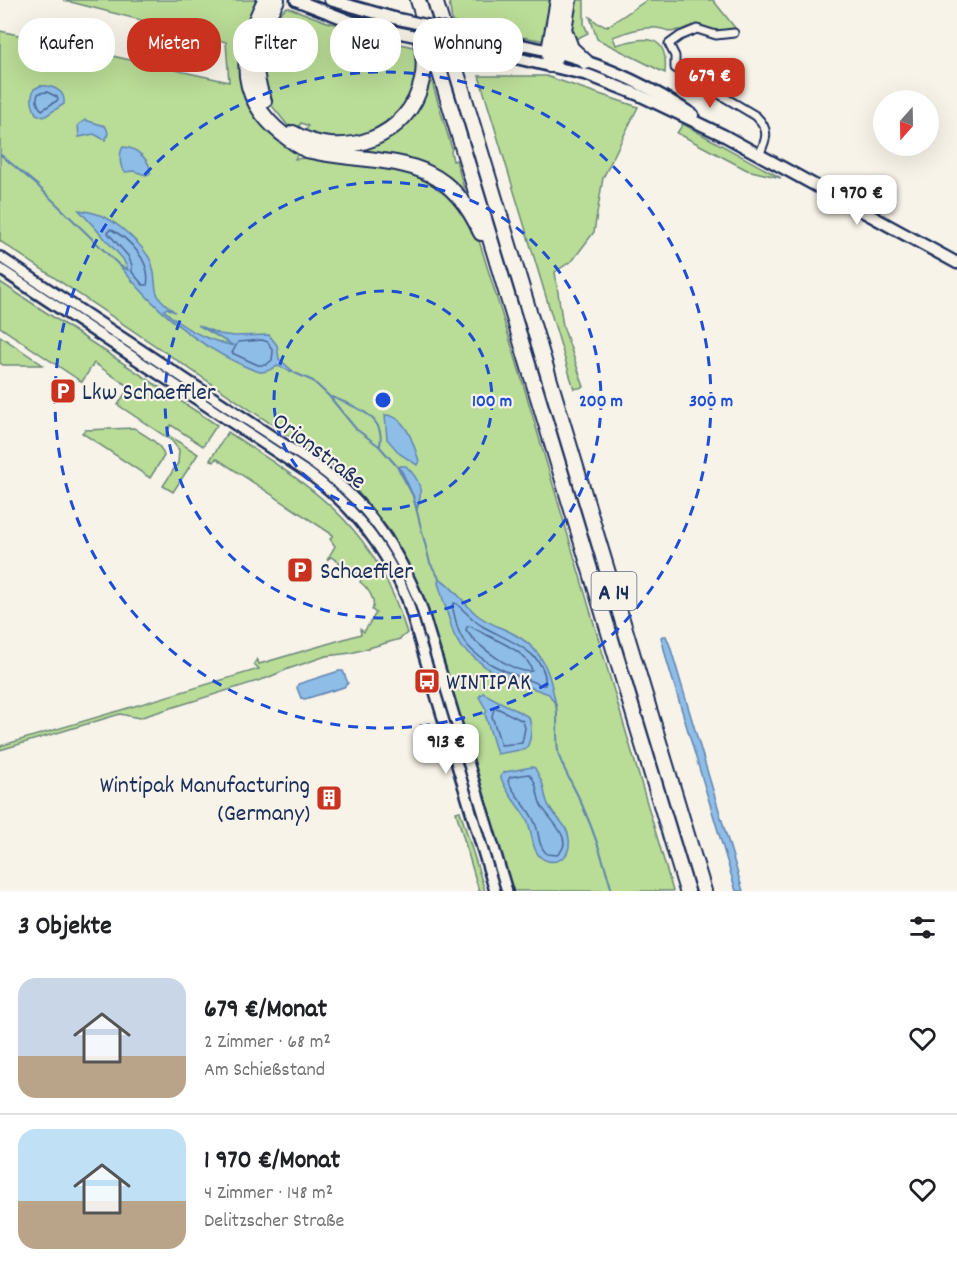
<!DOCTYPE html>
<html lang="de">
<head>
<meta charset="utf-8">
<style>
	:root { --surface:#fff; --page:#f6f6f6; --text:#202124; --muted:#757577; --line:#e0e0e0; --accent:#c8321e }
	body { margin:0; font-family:Dekko,sans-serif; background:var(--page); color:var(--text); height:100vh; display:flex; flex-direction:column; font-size:22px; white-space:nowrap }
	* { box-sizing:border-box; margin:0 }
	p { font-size:20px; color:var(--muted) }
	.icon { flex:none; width:33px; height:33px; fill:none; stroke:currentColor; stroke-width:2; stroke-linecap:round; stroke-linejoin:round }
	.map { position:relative; height:891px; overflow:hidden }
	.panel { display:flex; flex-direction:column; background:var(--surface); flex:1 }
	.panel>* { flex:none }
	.guide { position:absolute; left:18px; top:18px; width:600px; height:54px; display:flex; gap:12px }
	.needle { width:39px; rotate:200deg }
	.fabs { position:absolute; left:873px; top:90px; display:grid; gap:12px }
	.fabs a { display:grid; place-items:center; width:66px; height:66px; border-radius:50%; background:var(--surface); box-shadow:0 6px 24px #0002; font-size:30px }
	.price { position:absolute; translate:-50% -51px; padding:0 14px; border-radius:12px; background:#fff; color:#222; font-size:20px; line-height:39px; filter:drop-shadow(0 2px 3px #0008) }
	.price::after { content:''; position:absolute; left:50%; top:36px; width:18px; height:14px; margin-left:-9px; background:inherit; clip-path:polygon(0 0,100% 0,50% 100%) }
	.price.current { background:var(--accent); color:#fff }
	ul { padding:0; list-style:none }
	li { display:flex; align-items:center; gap:18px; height:150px; padding:0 18px }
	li+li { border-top:2px solid var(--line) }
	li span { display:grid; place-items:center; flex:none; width:168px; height:120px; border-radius:18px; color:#555 }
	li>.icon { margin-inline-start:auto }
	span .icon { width:72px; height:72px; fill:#fffc; stroke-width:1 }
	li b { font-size:26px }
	h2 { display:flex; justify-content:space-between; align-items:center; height:72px; padding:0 18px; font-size:26px }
	.chip { padding:0 21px; border-radius:24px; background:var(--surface); box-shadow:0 6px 24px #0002; font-size:21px; line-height:54px }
	.chip.current { background:var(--accent); color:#fff }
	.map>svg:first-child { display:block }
	.green { fill:#b9dc96; stroke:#6a867a; stroke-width:1.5 }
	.water { fill:#8ebde8; stroke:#6084b1; stroke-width:1.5 }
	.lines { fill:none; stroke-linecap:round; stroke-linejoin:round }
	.shore { stroke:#496895; stroke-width:1.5 }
	.stream { stroke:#6084b1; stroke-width:2 }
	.minor-casing { stroke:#1b2f5e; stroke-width:11 }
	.tertiary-casing { stroke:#1b2f5e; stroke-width:14 }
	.secondary-casing { stroke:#1b2f5e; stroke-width:15 }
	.motorway-casing { stroke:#1b2f5e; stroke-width:18 }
	.minor { stroke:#f7f3e8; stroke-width:7 }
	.tertiary { stroke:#f7f3e8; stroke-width:9 }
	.secondary { stroke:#f7f3e8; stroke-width:10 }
	.motorway { stroke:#f7f3e8; stroke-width:14 }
	.secondary-bridge-casing { stroke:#1b2f5e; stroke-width:15; stroke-linecap:butt }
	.secondary-bridge { stroke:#f7f3e8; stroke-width:10 }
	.ring { fill:none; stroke:#1d4ed8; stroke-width:3; stroke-dasharray:10 8 }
	.labels { text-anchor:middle; stroke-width:4.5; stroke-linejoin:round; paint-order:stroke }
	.shield { fill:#f7f3e8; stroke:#5d6a87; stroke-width:1.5 }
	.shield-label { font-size:22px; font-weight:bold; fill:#1b2f5e }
	.poi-label { font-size:24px; fill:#1b2f5e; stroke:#f7f3e8; text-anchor:start }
	.street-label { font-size:24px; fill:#1b2f5e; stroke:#f7f3e8 }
	.centre { fill:#1d4ed8; stroke:#f7f3e8; stroke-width:3 }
	.ring-label { font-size:18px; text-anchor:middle; font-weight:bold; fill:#1d4ed8; stroke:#f7f3e8; stroke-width:4.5; stroke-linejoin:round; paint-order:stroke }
</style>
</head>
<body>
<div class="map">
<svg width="957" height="891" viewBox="0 0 957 891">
	<rect width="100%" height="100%" fill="#f7f3e8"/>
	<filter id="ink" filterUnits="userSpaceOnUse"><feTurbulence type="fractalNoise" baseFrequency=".0167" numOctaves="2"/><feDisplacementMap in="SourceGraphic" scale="12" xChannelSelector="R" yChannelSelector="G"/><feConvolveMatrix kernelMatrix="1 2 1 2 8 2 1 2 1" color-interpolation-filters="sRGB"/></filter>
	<g filter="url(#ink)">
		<g class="green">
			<polygon points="63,0 256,0 249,93 300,150 295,159 320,157 369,163 423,174 453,196 476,231 517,363 673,891 512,891 426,605 419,586 392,534 341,471 0,241 0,31 229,82 226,42"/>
			<polygon points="449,0 555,0 546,41 474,29 474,27 452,22"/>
			<path d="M572 0H584V24L588 33 576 39C567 28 571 13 572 0Z"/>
			<path d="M647 0H713L736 29C729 31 722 34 716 33 700 31 687 26 671 32 651 23 633 30 613 37L616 45C645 36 669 33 665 73L597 39 590 17 599 24 608 26Z"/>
			<polygon points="287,7 327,22 393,39 393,42 417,48 419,81 396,120 349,143 305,134 308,126 301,123 297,129 289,127 268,101 264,89 260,54 274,18"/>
			<polygon points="429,72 452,149 451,151 453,161 456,160 469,206 447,182 335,150 384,138"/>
			<polygon points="479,76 546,76 638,107 603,178 594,232 573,260 555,272 563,326 584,387 574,389"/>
			<polygon points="683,124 781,178 747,170 677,133"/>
			<polygon points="0,260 302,460 300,462 0,263"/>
			<polygon points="0,274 182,394 181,396 0,277"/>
			<polygon points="0,282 217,425 203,446 171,425 166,434 198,454 173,492 163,486 178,463 179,450 172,441 118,405 129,387 94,363 82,382 0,327"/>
			<polygon points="0,337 0,336 43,365 3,365 0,363"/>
			<path d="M134 428C145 436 161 442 164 456L150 478 82 433 85 430Z"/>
			<path d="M228 432C317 491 374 524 407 633L400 639 351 653 326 656 288 669 267 678 139 718 120 714 0 750V746L259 669 254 664 257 659 259 664 361 634 360 629 364 632 376 613 372 610C377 601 368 588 360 582L362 578 331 557 327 560 335 546 330 539 333 535 216 458 214 462 210 460Z"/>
			<polygon points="460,811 485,891 479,891 456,812"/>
		</g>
		<g class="water">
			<path d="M40 86C51 85 66 90 64 104L44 117 36 114C32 105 30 99 34 89Z"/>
			<path d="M85 120 105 126C109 131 109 135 105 140L94 134 79 137 78 125Z"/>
			<path d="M123 147C136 147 152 161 150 174L146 175 133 171 125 172C119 167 119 153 123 147Z"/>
			<path d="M79 210C85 211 91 212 97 214 115 219 146 247 152 264 160 293 147 290 175 312L167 308 164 310C184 330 207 340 234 346L198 325 219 334 234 336 269 335 277 345 279 359 295 373 278 366C272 368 268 372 261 372 254 371 246 367 240 364 192 342 151 305 119 265L128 270 123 259Z"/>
			<path d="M385 415C406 415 414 445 419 461L417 465 400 454 387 439Z"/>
			<path d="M401 466H406C420 480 424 490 417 509L413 496 397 467Z"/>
			<path d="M439 578C454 587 463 603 476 614 487 623 500 627 512 633 545 650 549 672 556 705L549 694 521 684 487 668 461 647 454 635 438 583Z"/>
			<polygon points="663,636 666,636 670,646 743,891 736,891 667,661 661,637"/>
			<polygon points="339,671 343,671 348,683 344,687 305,699 301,698 297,688 298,684"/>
			<path d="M483 693 529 717C532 728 532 739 526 749L497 754 485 714 487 711 479 697Z"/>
			<path d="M532 767 535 768C538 774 541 780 543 785 545 793 545 800 550 808 556 818 568 825 569 839 570 846 568 856 561 859 557 862 553 862 548 861 529 856 534 831 526 818 517 804 507 794 501 778V775L505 772Z"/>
		</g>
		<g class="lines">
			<g class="shore">
				<path d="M47 92 57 97 58 100 42 110C37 106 35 98 39 93Z"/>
				<path d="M110 229C129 238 152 262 147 285H143L132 272V265L128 256 108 233Z"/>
				<polygon points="262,340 268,342 273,352 272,360 266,365 258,365 232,353 238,342"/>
				<path d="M454 603 457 604C465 612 473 620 482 626 504 639 549 652 545 685H542C514 675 474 663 460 634 456 626 455 615 452 606Z"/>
				<path d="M467 627 470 626C488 638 528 649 532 671 515 675 476 645 466 630Z"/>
				<polygon points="497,708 523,721 525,728 522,743 501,745 492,716 494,709"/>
				<path d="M529 774C538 782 536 794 541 805 548 819 577 840 557 855L547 854C537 845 540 834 535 823 529 807 515 797 508 781L510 777Z"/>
			</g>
			<g class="stream">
				<polyline points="1,155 37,185 119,265"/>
				<polyline points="295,373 313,381 329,396 356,429 379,446 402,472 413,496 430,563 439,578"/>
				<path d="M332 397C354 406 386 416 380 445"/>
				<path d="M556 705C559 721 555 742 559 756 565 773 576 790 583 807 595 834 604 862 612 891"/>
			</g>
			<defs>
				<path id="minor" d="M734 33 716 35 697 29 680 36 669 44 675 56V68L756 116C770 130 767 138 759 155"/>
				<g id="tertiary">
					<path d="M0 257 311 462C365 500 397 545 421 606L507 891"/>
					<path d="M0 269 308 473C353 506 385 547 407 599L495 891"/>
				</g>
				<g id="secondary">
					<polyline points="296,0 350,21 396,32"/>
					<polyline points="330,0 394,18"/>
					<path d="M475 36C505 42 536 47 566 55 611 68 654 89 693 115"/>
					<polyline points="478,49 588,75 639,95 723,135 957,263"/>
				</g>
				<g id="motorway">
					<path d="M265 0C232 65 241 113 306 150 381 167 443 147 481 233"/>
					<polyline points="418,0 687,891"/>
					<polyline points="435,0 704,891"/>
					<polyline points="565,32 571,48 586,62"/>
					<polyline points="550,65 561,47 569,0"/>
					<polyline points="550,65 549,51 558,0"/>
					<path d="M264 101C248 65 258 33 277 0"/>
					<path d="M293 133C342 162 410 138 422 80 426 63 422 46 419 29"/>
				</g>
			</defs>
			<use href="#minor" class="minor-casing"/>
			<use href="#tertiary" class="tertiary-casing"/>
			<use href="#secondary" class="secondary-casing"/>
			<use href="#motorway" class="motorway-casing"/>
			<use href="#minor" class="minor"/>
			<use href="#tertiary" class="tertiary"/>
			<use href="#secondary" class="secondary"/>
			<use href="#motorway" class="motorway"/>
			<defs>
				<g id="secondary-bridge">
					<polyline points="394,18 475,36"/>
					<polyline points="396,32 478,49"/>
				</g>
			</defs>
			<use href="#secondary-bridge" class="secondary-bridge-casing"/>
			<use href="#secondary-bridge" class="secondary-bridge"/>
		</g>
	</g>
	<g class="ring">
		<circle cx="383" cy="400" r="109"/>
		<circle cx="383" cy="400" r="218"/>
		<circle cx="383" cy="400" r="328"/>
	</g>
	<defs>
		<symbol id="parking-square" viewBox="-11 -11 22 22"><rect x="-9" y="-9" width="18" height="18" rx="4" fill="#c8321e" stroke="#f7f3e8"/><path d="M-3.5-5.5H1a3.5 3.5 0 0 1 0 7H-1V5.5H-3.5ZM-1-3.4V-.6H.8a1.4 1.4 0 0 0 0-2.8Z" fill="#fff"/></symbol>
		<symbol id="bus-square" viewBox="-11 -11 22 22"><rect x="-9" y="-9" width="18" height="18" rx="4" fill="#c8321e" stroke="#f7f3e8"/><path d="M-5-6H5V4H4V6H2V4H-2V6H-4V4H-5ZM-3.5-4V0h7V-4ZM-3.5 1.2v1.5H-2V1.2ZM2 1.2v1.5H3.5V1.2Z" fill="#fff"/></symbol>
		<symbol id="building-square" viewBox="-11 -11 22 22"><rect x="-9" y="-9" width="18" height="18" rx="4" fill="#c8321e" stroke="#f7f3e8"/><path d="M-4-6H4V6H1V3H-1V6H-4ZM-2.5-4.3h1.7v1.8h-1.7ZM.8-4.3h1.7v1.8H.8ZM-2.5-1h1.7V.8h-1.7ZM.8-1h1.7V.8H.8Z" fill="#fff"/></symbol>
	</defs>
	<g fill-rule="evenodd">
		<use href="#parking-square" x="48" y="376" width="30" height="30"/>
		<use href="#parking-square" x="285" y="555" width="30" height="30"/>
		<use href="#bus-square" x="412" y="666" width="30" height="30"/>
		<use href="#building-square" x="314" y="783" width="30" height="30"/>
	</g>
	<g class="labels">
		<rect class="shield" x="591.5" y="572" width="45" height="38" rx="4.5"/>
		<g class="shield-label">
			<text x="614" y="599">A 14</text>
		</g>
		<g class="poi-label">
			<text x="82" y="399">Lkw Schaeffler</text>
			<text x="320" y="578">Schaeffler</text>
			<text x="446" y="689">WINTIPAK</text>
			<text x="310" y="792" text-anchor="end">Wintipak Manufacturing<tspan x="310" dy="28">(Germany)</tspan></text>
		</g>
		<g class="street-label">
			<text transform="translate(320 450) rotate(37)" y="8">Orionstraße</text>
		</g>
	</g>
	<circle cx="383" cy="400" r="9" class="centre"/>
	<g class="ring-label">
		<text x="492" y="406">100 m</text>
		<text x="601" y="406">200 m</text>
		<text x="711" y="406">300 m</text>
	</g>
</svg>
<div class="fabs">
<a><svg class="needle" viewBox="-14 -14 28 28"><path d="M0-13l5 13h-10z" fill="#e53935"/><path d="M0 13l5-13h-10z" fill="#757577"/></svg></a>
</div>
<b class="price current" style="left:710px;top:109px">679 €</b>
<b class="price" style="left:857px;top:226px">1 970 €</b>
<b class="price" style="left:446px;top:775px">913 €</b>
<div class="guide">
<a class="chip">Kaufen</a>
<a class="chip current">Mieten</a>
<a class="chip">Filter</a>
<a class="chip">Neu</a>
<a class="chip">Wohnung</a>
</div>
</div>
<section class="panel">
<h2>3 Objekte<svg class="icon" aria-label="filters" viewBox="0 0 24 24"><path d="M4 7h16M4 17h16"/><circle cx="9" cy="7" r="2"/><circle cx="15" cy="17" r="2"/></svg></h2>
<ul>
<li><span style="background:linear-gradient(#c9d6e8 65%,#b9a48a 0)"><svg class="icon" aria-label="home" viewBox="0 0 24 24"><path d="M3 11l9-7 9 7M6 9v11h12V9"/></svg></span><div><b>679 €/Monat</b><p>2 Zimmer · 68 m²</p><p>Am Schießstand</p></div><svg class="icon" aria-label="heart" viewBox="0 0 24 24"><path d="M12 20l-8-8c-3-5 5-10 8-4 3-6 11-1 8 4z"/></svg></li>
<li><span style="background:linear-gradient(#bfe0f5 60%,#b9a48a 0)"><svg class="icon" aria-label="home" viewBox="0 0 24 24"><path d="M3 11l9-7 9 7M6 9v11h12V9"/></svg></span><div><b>1 970 €/Monat</b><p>4 Zimmer · 148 m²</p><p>Delitzscher Straße</p></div><svg class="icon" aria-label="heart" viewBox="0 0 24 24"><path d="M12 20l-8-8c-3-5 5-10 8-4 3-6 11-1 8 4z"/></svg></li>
</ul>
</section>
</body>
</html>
